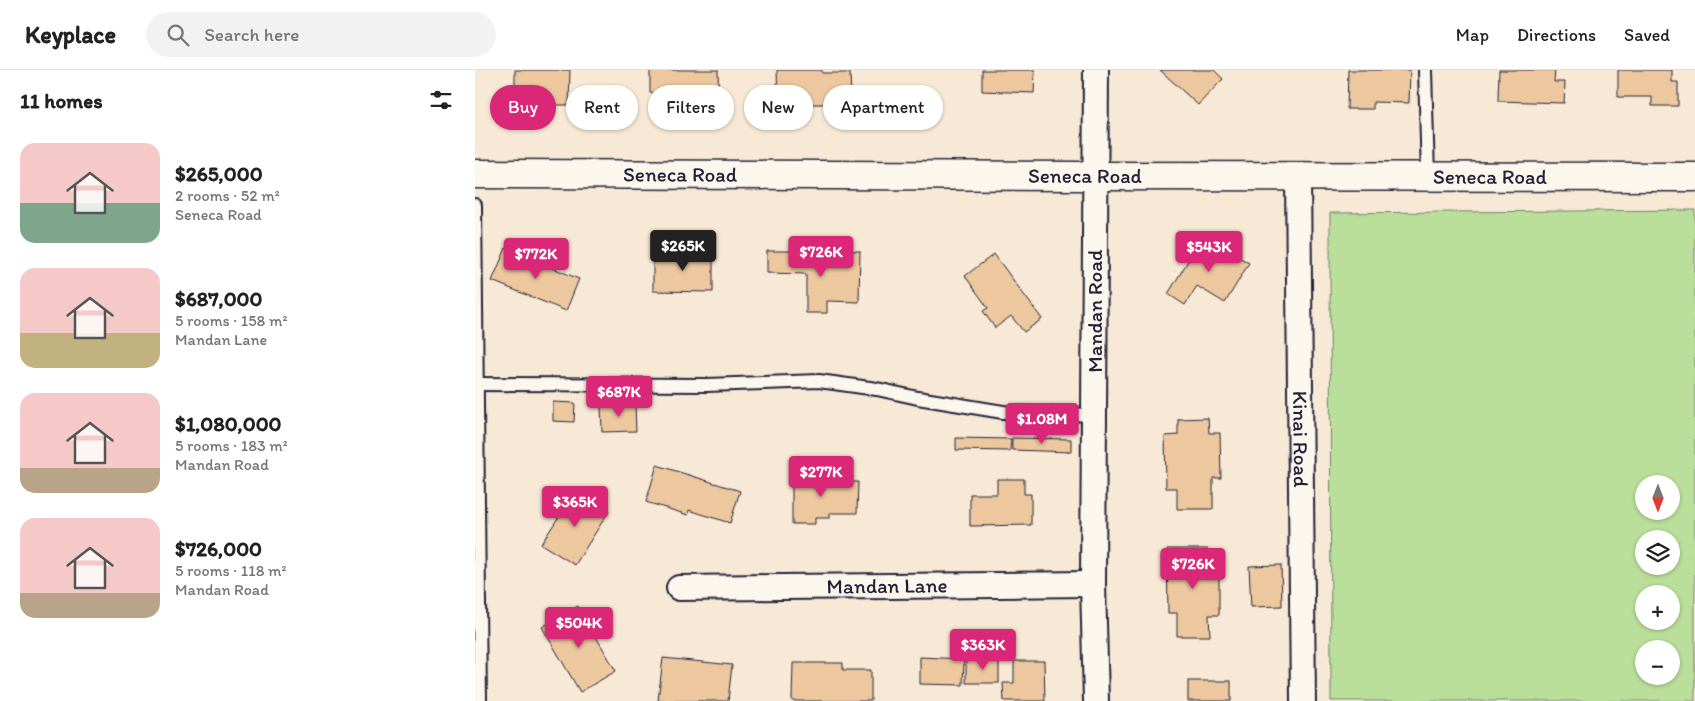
<!DOCTYPE html>
<html lang="en">
<head>
<meta charset="utf-8">
<style>
	:root { --surface:#fff; --page:#f2f2f2; --text:#222; --muted:#767676; --line:#e0e0e0; --accent:#db2777 }
	body { margin:0; font-family:Itim,sans-serif; background:var(--page); color:var(--text); height:100vh; display:flex; flex-direction:column; font-size:19px; white-space:nowrap }
	* { box-sizing:border-box; margin:0 }
	p { font-size:16px; color:var(--muted) }
	.icon { flex:none; width:28px; height:28px; fill:none; stroke:currentColor; stroke-width:2; stroke-linecap:round; stroke-linejoin:round }
	.map { position:relative; flex:1; overflow:hidden }
	.side { display:flex; flex-direction:column; background:var(--surface); width:475px }
	.side>* { flex:none }
	.hud { position:absolute; left:15px; top:15px; width:475px; height:45px; display:flex; gap:10px }
	.needle { width:32px; rotate:180deg }
	.fabs { position:absolute; left:1160px; top:405px; display:grid; gap:10px }
	.fabs a { display:grid; place-items:center; width:45px; height:45px; border-radius:50%; background:var(--surface); box-shadow:0 1px 4px #0004; font-size:25px }
	.price { position:absolute; translate:-50% -42px; padding:0 11px; border-radius:5px; background:var(--accent); color:#fff; font-size:16px; line-height:32px; filter:drop-shadow(0 1px 2px #0008) }
	.price::after { content:''; position:absolute; left:50%; top:30px; width:15px; height:11px; margin-left:-8px; background:inherit; clip-path:polygon(0 0,100% 0,50% 100%) }
	.price.active { background:#222; color:#fff }
	ul { padding:0; list-style:none }
	li { display:flex; align-items:center; gap:15px; height:125px; padding:0 20px }
	li span { display:grid; place-items:center; flex:none; width:140px; height:100px; border-radius:15px; color:#555 }
	li>.icon { margin-inline-start:auto }
	span .icon { width:60px; height:60px; fill:#fffc; stroke-width:1 }
	li b { font-size:21px }
	h2 { display:flex; justify-content:space-between; align-items:center; height:60px; padding:0 20px; font-size:21px }
	.pill { padding:0 18px; border-radius:22px; background:var(--surface); box-shadow:0 1px 4px #0004; font-size:18px; line-height:45px }
	.pill.active { background:var(--accent); color:#fff }
	header { display:flex; align-items:center; gap:30px; box-sizing:border-box; height:70px; padding:0 25px; background:var(--surface); border-bottom:1px solid var(--line) }
	header strong { font-size:24px }
	nav { display:flex; gap:28px; margin-inline-start:auto; font-size:18px }
	.search { width:350px; height:45px; background:var(--page); display:flex; align-items:center; gap:12px; box-sizing:border-box; padding:0 18px; border-radius:28px; color:var(--muted); font-size:19px }
	main { display:flex; flex:1; min-height:0 }
	.map>svg:first-child { display:block }
	.green { fill:#b9df9a; stroke:#6e806a; fill-rule:evenodd }
	.building { fill:#edc79e; stroke:#22223b }
	.lines { fill:none; stroke-linecap:round; stroke-linejoin:round }
	.service-casing { stroke:#22223b; stroke-width:16 }
	.minor-casing { stroke:#22223b; stroke-width:28 }
	.tertiary-casing { stroke:#22223b; stroke-width:31 }
	.service { stroke:#fbf7ec; stroke-width:12 }
	.minor { stroke:#fbf7ec; stroke-width:24 }
	.tertiary { stroke:#fbf7ec; stroke-width:28 }
	.labels { text-anchor:middle; stroke-width:4.5; stroke-linejoin:round; paint-order:stroke }
	.street-label { font-size:21px; fill:#22223b; stroke:#fbf7ec }
</style>
</head>
<body>
<header>
<strong>Keyplace</strong>
<div class="search"><svg class="icon" aria-label="search" viewBox="0 0 24 24"><circle cx="10" cy="10" r="6"/><path d="M15 15l6 6"/></svg>Search here</div>
<nav><a>Map</a><a>Directions</a><a>Saved</a></nav>
</header>
<main>
<section class="side">
<h2>11 homes<svg class="icon" aria-label="filters" viewBox="0 0 24 24"><path d="M4 7h16M4 17h16"/><circle cx="9" cy="7" r="2"/><circle cx="15" cy="17" r="2"/></svg></h2>
<ul>
<li><span style="background:linear-gradient(#f6c9c9 60%,#7fa58c 0)"><svg class="icon" aria-label="home" viewBox="0 0 24 24"><path d="M3 11l9-7 9 7M6 9v11h12V9"/></svg></span><div><b>$265,000</b><p>2 rooms · 52 m²</p><p>Seneca Road</p></div></li>
<li><span style="background:linear-gradient(#f6c9c9 65%,#c2b280 0)"><svg class="icon" aria-label="home" viewBox="0 0 24 24"><path d="M3 11l9-7 9 7M6 9v11h12V9"/></svg></span><div><b>$687,000</b><p>5 rooms · 158 m²</p><p>Mandan Lane</p></div></li>
<li><span style="background:linear-gradient(#f6c9c9 75%,#b9a48a 0)"><svg class="icon" aria-label="home" viewBox="0 0 24 24"><path d="M3 11l9-7 9 7M6 9v11h12V9"/></svg></span><div><b>$1,080,000</b><p>5 rooms · 183 m²</p><p>Mandan Road</p></div></li>
<li><span style="background:linear-gradient(#f6c9c9 75%,#b9a48a 0)"><svg class="icon" aria-label="home" viewBox="0 0 24 24"><path d="M3 11l9-7 9 7M6 9v11h12V9"/></svg></span><div><b>$726,000</b><p>5 rooms · 118 m²</p><p>Mandan Road</p></div></li>
</ul>
</section>
<div class="map">
<svg width="1220" height="631" viewBox="0 0 1220 631">
	<rect width="100%" height="100%" fill="#f7e9d5"/>
	<filter id="ink" filterUnits="userSpaceOnUse"><feTurbulence type="fractalNoise" baseFrequency=".02" numOctaves="2"/><feDisplacementMap in="SourceGraphic" scale="10" xChannelSelector="R" yChannelSelector="G"/><feConvolveMatrix kernelMatrix="1 2 1 2 8 2 1 2 1" color-interpolation-filters="sRGB"/></filter>
	<g filter="url(#ink)">
		<path class="green" d="M1220 140V631H856L855 143ZM1169 414H1196V441H1169ZM1169 469H1196V496H1169ZM1169 524H1196V551H1169ZM1169 579H1196V606H1169Z"/>
		<g class="building">
			<polygon points="40,0 95,0 94,35 40,35"/>
			<polygon points="175,0 243,0 244,35 191,36 191,23 175,23"/>
			<polygon points="302,0 347,0 347,3 375,3 376,27 356,27 356,34 303,34"/>
			<polygon points="507,0 560,0 559,23 507,21"/>
			<polygon points="685,0 739,0 748,9 723,35"/>
			<polygon points="873,0 935,0 934,33 898,32 898,39 872,39"/>
			<polygon points="1024,0 1080,0 1079,12 1090,12 1089,33 1023,31"/>
			<polygon points="1143,0 1197,0 1197,12 1203,12 1203,36 1177,36 1177,27 1143,27"/>
			<polygon points="728,166 774,193 750,233 722,216 710,235 693,224"/>
			<polygon points="31,178 104,209 91,241 17,211"/>
			<polygon points="292,181 323,181 323,192 368,192 368,181 385,181 384,232 352,231 352,243 331,243 331,204 292,203"/>
			<polygon points="178,182 238,183 238,222 178,221"/>
			<polygon points="519,184 567,249 549,262 536,246 520,258 508,241 513,238 490,206"/>
			<polygon points="78,332 100,333 99,352 78,351"/>
			<polygon points="160,335 161,361 127,362 126,336"/>
			<polygon points="733,348 734,363 745,363 746,408 738,408 738,439 702,439 702,418 691,418 690,366 703,365 703,349"/>
			<polygon points="481,368 536,369 535,381 481,380"/>
			<polygon points="537,368 596,369 596,382 537,380"/>
			<polygon points="182,395 265,421 255,453 214,440 213,445 171,432"/>
			<polygon points="317,402 338,402 338,412 383,412 382,443 355,443 355,448 340,448 340,454 317,454"/>
			<polygon points="522,409 549,409 549,424 556,424 556,455 495,456 495,424 522,424"/>
			<polygon points="101,420 134,441 100,495 66,474"/>
			<polygon points="692,479 733,479 733,491 744,491 744,545 734,545 735,566 702,566 702,543 693,543"/>
			<polygon points="806,495 807,536 776,537 774,496"/>
			<polygon points="103,536 141,601 105,622 67,557"/>
			<polygon points="445,587 489,589 488,615 445,614"/>
			<polygon points="188,588 257,595 253,631 183,631"/>
			<rect x="491" y="589" width="33" height="24"/>
			<polygon points="539,591 569,591 570,631 529,631 528,613 539,613"/>
			<polygon points="318,593 368,593 368,600 396,600 396,631 317,631"/>
			<rect x="713" y="611" width="43" height="20"/>
		</g>
		<g class="lines">
			<defs>
				<g id="service">
					<polyline points="950,0 953,107"/>
					<polyline points="0,135 5,631"/>
					<polyline points="0,314 232,315 344,311 402,319 443,328 528,342 619,345"/>
				</g>
				<g id="minor">
					<polyline points="621,0 618,514 621,631"/>
					<path id="s1" d="M823 107 828 631"/>
					<path id="s2" d="M204 518 618 514"/>
				</g>
				<g id="tertiary">
					<path id="s3" d="M0 104C407 105 813 107 1220 107"/>
				</g>
			</defs>
			<use href="#service" class="service-casing"/>
			<use href="#minor" class="minor-casing"/>
			<use href="#tertiary" class="tertiary-casing"/>
			<use href="#service" class="service"/>
			<use href="#minor" class="minor"/>
			<use href="#tertiary" class="tertiary"/>
		</g>
	</g>
	<g class="labels">
		<g class="street-label">
			<text dy="7" stroke="none"><textPath href="#s3" startOffset="205">Seneca Road</textPath></text>
			<text dy="7" stroke="none"><textPath href="#s3" startOffset="610">Seneca Road</textPath></text>
			<text dy="7" stroke="none"><textPath href="#s3" startOffset="1015">Seneca Road</textPath></text>
			<text transform="translate(620 241) rotate(-90)" y="7">Mandan Road</text>
			<text dy="7" stroke="none"><textPath href="#s1" startOffset="262">Kinai Road</textPath></text>
			<text dy="7" stroke="none"><textPath href="#s2" startOffset="208">Mandan Lane</textPath></text>
		</g>
	</g>
</svg>
<div class="fabs">
<a><svg class="needle" viewBox="-14 -14 28 28"><path d="M0-13l5 13h-10z" fill="#e53935"/><path d="M0 13l5-13h-10z" fill="#767676"/></svg></a>
<a><svg class="icon" aria-label="layers" viewBox="0 0 24 24"><path d="M12 4l9 5-9 5-9-5zM3 14l9 5 9-5"/></svg></a>
<a>+</a>
<a>−</a>
</div>
<b class="price active" style="left:208px;top:202px">$265K</b>
<b class="price" style="left:734px;top:203px">$543K</b>
<b class="price" style="left:346px;top:208px">$726K</b>
<b class="price" style="left:61px;top:210px">$772K</b>
<b class="price" style="left:144px;top:348px">$687K</b>
<b class="price" style="left:567px;top:375px">$1.08M</b>
<b class="price" style="left:346px;top:428px">$277K</b>
<b class="price" style="left:100px;top:458px">$365K</b>
<b class="price" style="left:718px;top:520px">$726K</b>
<b class="price" style="left:104px;top:579px">$504K</b>
<b class="price" style="left:508px;top:601px">$363K</b>
<div class="hud">
<a class="pill active">Buy</a>
<a class="pill">Rent</a>
<a class="pill">Filters</a>
<a class="pill">New</a>
<a class="pill">Apartment</a>
</div>
</div>
</main>
</body>
</html>
